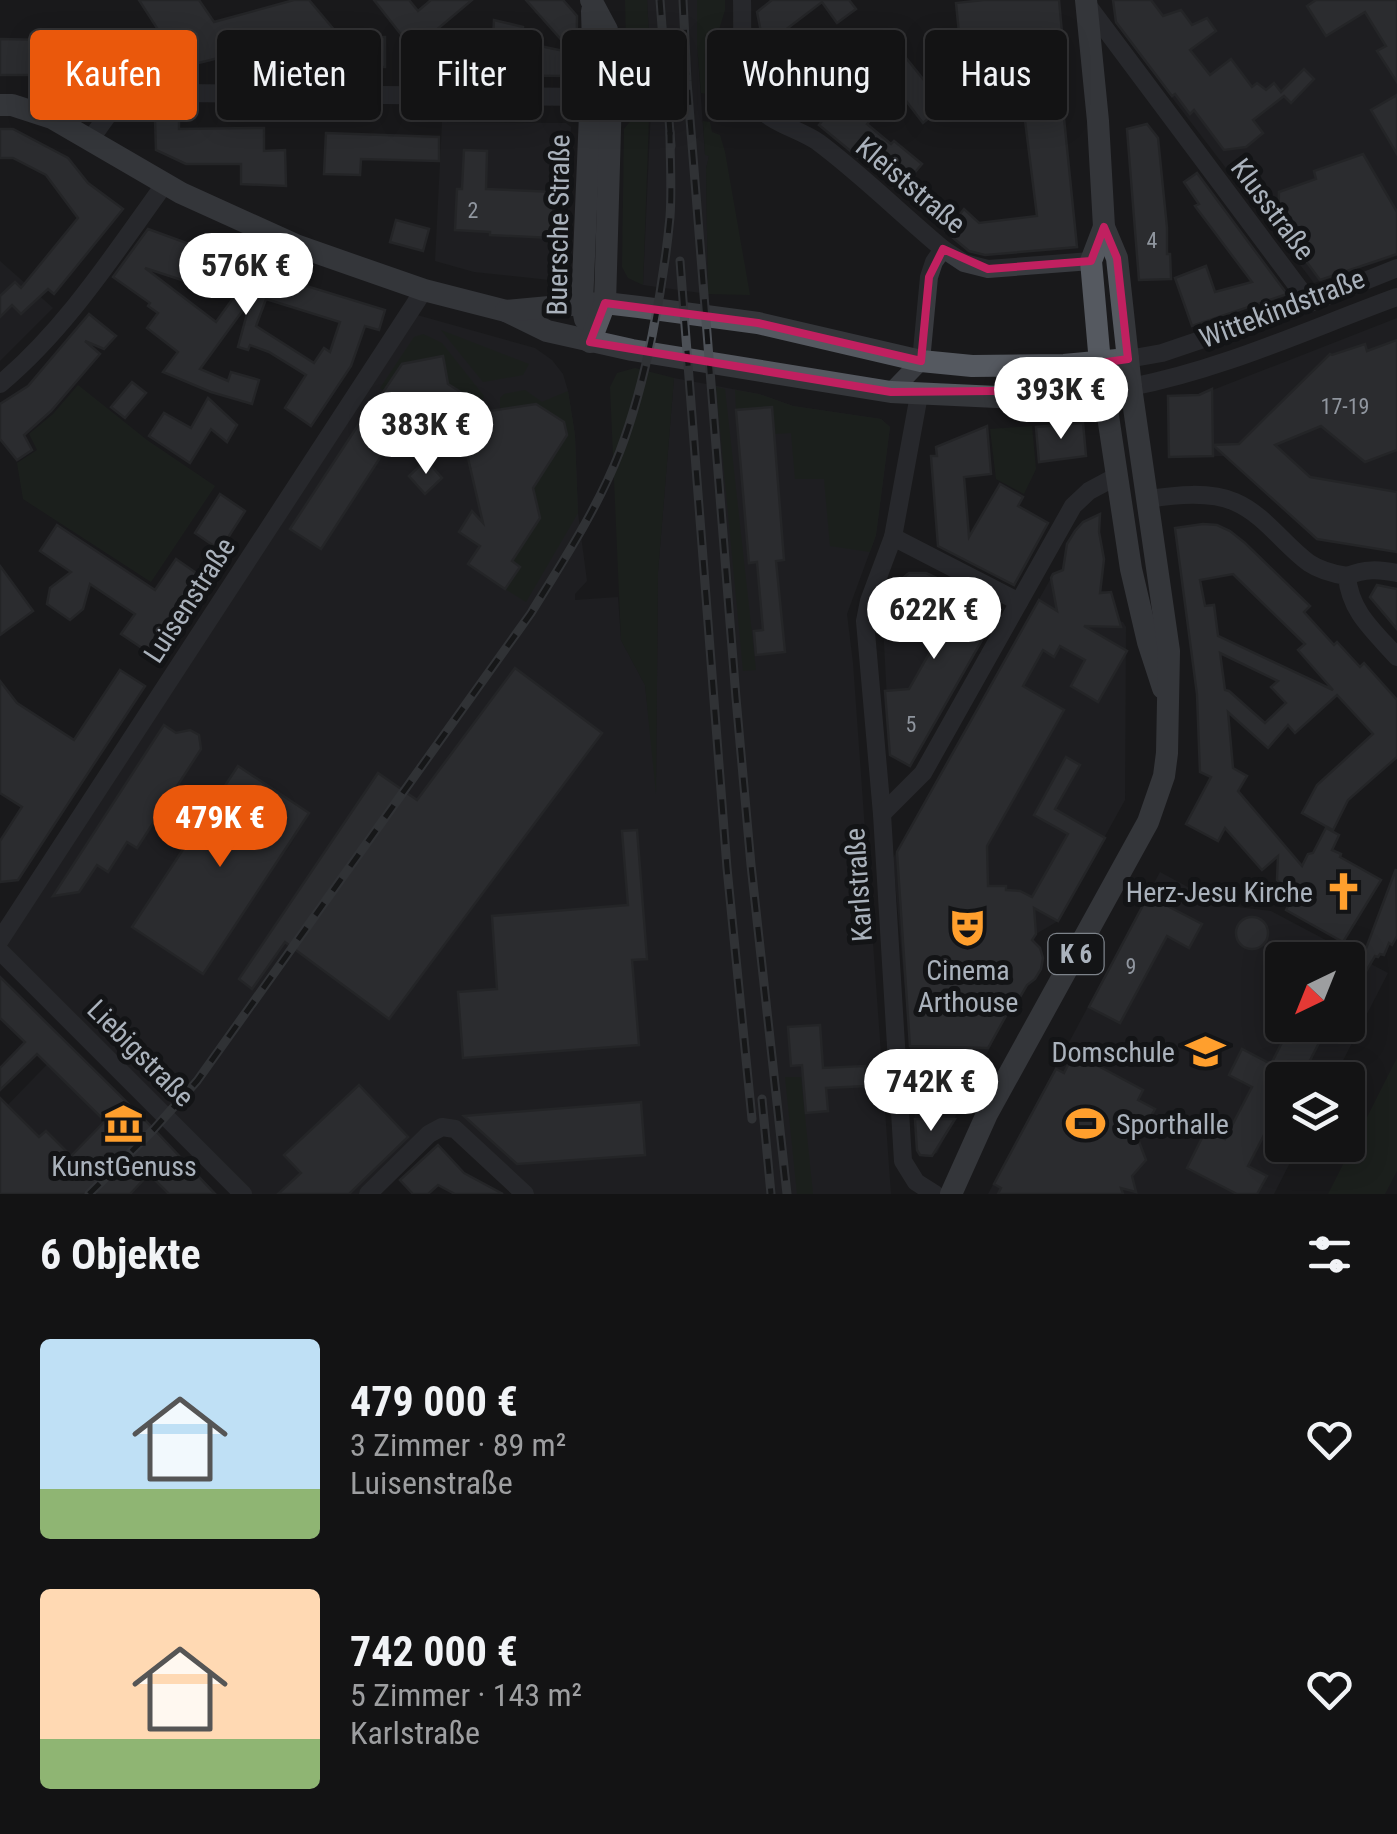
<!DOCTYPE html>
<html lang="de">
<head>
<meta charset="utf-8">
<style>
	:root { --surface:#131314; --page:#1c1c1d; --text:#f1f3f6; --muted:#9d9ea0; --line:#323234; --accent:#ea580c }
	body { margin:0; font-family:"Roboto Condensed",sans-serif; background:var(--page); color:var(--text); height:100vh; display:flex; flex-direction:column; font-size:38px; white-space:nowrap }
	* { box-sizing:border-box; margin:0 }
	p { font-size:32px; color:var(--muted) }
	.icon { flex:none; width:55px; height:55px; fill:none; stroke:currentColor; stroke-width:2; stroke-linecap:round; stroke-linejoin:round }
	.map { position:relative; height:1194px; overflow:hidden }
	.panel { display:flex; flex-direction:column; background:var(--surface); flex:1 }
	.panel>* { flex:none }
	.top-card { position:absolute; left:30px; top:30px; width:1338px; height:90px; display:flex; gap:20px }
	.needle { width:65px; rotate:223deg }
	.controls { position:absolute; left:1265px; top:942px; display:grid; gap:20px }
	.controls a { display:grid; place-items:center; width:100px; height:100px; border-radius:10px; background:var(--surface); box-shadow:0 5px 25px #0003,0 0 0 2px var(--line); font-size:50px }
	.price { position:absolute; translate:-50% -85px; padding:0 22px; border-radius:35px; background:#fff; color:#222; font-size:32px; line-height:65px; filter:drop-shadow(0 2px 5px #0008) }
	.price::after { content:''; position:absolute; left:50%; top:60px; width:30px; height:22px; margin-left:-15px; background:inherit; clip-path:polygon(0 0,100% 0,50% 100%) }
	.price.on { background:var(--accent); color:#fff }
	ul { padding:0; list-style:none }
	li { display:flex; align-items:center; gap:30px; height:250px; padding:0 40px }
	li span { display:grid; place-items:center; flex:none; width:280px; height:200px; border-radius:10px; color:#555 }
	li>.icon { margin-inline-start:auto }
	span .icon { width:120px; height:120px; fill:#fffc; stroke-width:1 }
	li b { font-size:42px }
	h2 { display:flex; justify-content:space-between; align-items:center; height:120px; padding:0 40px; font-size:42px }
	.tag { padding:0 35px; border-radius:10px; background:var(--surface); box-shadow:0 5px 25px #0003,0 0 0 2px var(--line); font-size:35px; line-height:90px }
	.tag.on { background:var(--accent); color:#fff }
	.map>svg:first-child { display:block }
	.built { fill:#242528; fill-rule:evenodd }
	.green { fill:#1e271e }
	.building { fill:#424448; stroke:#323337; stroke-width:2.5; fill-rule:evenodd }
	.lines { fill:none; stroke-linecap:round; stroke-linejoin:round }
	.minor { stroke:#393b40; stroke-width:18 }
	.major { stroke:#555960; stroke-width:22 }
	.rail-casing { stroke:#4c5056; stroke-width:9 }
	.rail { stroke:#131416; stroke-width:5; stroke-dasharray:15; stroke-linecap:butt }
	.marked { fill:none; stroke:#c12060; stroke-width:8; stroke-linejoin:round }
	.labels { text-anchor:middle; stroke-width:10; stroke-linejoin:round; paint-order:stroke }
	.number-label { font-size:22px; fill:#90969f }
	.shield { fill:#131416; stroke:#7d838a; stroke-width:2.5 }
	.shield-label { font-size:25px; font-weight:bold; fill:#aab2bc }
	.street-label { font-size:28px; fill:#aab2bc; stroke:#131416 }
	.poi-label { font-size:28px; fill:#aab2bc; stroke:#131416; text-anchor:end }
</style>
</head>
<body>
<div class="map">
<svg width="1397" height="1194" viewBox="0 0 1397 1194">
	<rect width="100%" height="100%" fill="#19191b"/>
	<g class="built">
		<polygon points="647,0 697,0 697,44 705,154 709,156 706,169 708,294 643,285 652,87"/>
		<polygon points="1113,0 1397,0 1397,256 1314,283 1115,23"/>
		<polygon points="442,122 566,123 571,127 567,272 559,281 474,272 435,261"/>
		<polygon points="0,261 53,308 0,361"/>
		<polygon points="410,313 535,348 552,360 563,374 568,391 575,435 578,513 587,581 575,594 575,600 618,597 621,640 645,685 656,781 658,572 674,378 759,394 793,406 881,419 890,427 876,535 847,614 853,663 891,1194 525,1194 442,1127 368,1194 243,1194 0,951"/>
		<polygon points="1397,318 1397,552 1317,539 1226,456 1169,457 1168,396 1200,395"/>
		<polygon points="1083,522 1095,522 1104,559 1101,591 1111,592 1119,621 1123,622 1126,627 1125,800 1058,921 1036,934 1033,939 1040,948 1043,958 1041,969 1035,979 1026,985 1010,1014 1007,1014 937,1153 926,1157 920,1155 917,1150 909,1034 893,858 1051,578 1053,574 1063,572 1067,544"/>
		<polygon points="909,573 926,573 951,585 960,585 992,601 994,619 910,766 890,755 883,625 890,600 903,578"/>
		<path d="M1160 872 1221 905 1271 911 1388 973 1333 1080H1282V1145H1299L1274 1194H988ZM1282 960H1348V1025H1282Z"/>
		<polygon points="67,1044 114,1089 217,1194 0,1194 0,1113"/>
	</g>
	<g class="green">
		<polygon points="625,0 647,0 652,87 636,86 627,79"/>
		<polygon points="697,0 725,0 725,10 708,66 709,94 701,93 697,44"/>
		<polygon points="649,117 643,285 628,278 622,267 624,129 633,118"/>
		<polygon points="703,121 710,122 712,132 720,135 725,152 750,295 708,294 706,169 709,156 705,155"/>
		<polygon points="441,330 529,364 523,375 483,382"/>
		<polygon points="423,334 442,343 484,396 480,405 448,384 442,356 402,364 384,391 380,388 414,337"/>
		<polygon points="635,368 674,378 658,572 656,794 645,685 621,640 610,387 617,373"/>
		<polygon points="78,385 147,440 215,486 151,582 23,499 17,463 37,450 29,434 53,414"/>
		<polygon points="716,387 725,389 756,670 743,671"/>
		<polygon points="525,390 542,402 568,391 575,435 578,513 526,602 505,589 520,567 512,561 540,518 533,488 567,435 564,422 536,404 500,410 500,398 504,394"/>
		<polygon points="735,390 759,394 793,406 881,419 890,427 876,535 870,552 830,546 824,479 795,479 791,433 774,434 771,407 736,410"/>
		<polygon points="1032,426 1036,469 1024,494 996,479 990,429"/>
		<polygon points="1397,1058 1397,1171 1385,1194 1328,1194"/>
		<polygon points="785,1077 801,1077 813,1194 797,1194"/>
	</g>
	<g class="building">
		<polygon points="139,0 199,0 214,22 294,0 309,0 336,32 306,56 313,66 301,66 307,75 268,75 251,50 182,67"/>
		<polygon points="374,0 409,0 418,11 431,0 472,0 416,47 493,40 494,20 523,27 521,42 573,53 526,0 563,0 577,16 576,76 433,75"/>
		<polygon points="772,0 849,0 856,9 837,23 822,2 784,31 808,56 812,51 852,82 898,48 944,105 923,123 897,89 867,124 891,144 894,141 922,164 899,191 819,125 830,111 767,62 757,12"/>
		<polygon points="984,0 1059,0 1067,88 1061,89 1077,247 985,255 969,251 946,232 964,209 979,223 1037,216 1023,104 978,108 974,70 963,72 956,3"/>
		<polygon points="1113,0 1151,0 1163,16 1181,10 1192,25 1207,18 1216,31 1190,50 1210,75 1231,59 1252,87 1257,83 1266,90 1274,83 1281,92 1304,69 1314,79 1291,103 1284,96 1253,120 1263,133 1246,147 1224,150 1194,110 1190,114 1175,94 1172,96 1116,22"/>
		<polygon points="1316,0 1397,0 1397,82 1377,51 1386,46 1365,12 1326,36 1307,6"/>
		<rect x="345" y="37" width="40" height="30"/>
		<polygon points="0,39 139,42 139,75 0,75"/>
		<polygon points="1397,95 1397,154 1371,110"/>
		<polygon points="179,117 179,129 264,128 264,151 285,150 286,186 241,184 241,164 186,164 156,150 155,118"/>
		<polygon points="1147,124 1158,138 1167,228 1167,254 1170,254 1171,279 1139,280 1127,129"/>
		<polygon points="0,129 13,129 68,158 88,183 123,209 54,294 48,289 21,314 12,305 0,317 0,296 15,282 21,288 78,218 46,175 13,158 0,158"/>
		<polygon points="326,133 439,137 439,161 361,159 360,175 324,174"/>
		<polygon points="464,150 487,151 486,189 554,192 552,238 490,235 490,232 455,230 457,189 462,189"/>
		<polygon points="1363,154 1397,212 1397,254 1320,280 1278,223 1279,192 1316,179 1314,171"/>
		<polygon points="1197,173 1287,294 1192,326 1175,278 1206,266 1215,292 1252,282 1195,206 1199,204 1184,182"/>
		<polygon points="396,220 429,229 423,251 390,242"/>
		<path d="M148 229 247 265 250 258 306 278 303 285 385 310 379 330 365 326 351 366 311 426 285 408 306 375 269 352 250 345 248 350 238 347 251 299 200 369 228 381 231 372 259 380 252 404 211 392 163 372 178 352 147 328 158 313 148 306 150 303 113 277ZM145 268 234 297 216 322ZM266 299 340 322 330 352 324 348 314 363 256 326Z"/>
		<polygon points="89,314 116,336 104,349 85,341 100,354 51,411 24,435 32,450 17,460 0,439 0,404 28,386"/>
		<polygon points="1397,340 1397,450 1365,462 1321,426 1275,445 1310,477 1397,492 1397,552 1317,539 1213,445 1239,444 1330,354 1332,355 1365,344 1367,351"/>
		<polygon points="443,356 448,384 490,411 536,404 564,422 567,435 533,488 540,518 512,561 520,567 505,589 468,564 480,546 459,532 472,511 483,523 462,432 416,402 321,549 290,529 374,401 376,403 402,364"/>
		<polygon points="132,382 146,393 125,418 111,407"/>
		<polygon points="1212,389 1213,456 1169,457 1168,396 1199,395"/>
		<polygon points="208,398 237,425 227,442 211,429 190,463 149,436 164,413 191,428"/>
		<polygon points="772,407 784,560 776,561 785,652 756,655 754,631 763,630 757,562 749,563 736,410"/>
		<polygon points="1083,423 1086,456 1039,462 1036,427"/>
		<polygon points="987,426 991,474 964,477 969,537 1000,484 1023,497 1018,506 1048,523 1014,585 938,546 931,456 937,456 936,447"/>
		<polygon points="426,460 442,478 425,494 409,476"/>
		<polygon points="220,494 245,511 220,550 195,533"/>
		<polygon points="1100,514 1099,532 1104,559 1100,593 1111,592 1121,627 1084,626 1127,651 1098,702 1071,686 1085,660 1060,646 1054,657 1043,650 1023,686 1064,710 987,846 988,886 1006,886 1006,890 1020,891 1032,897 1068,834 1034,815 1066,757 1080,765 1055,809 1105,838 1058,921 1034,908 1036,934 1032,940 1040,948 1043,958 1041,969 1035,979 1027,985 1010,1014 1007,1014 988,1048 910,1046 897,852 1039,600 1057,611 1051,578 1053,574 1063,570 1067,544 1075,531 1083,522"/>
		<path d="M1203 524 1217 525 1230 531 1245 543 1310 606 1304 612 1334 645 1337 642 1360 667 1364 663 1397 700V757L1348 800 1333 830 1302 813 1317 785 1373 734 1337 695 1295 733 1288 725 1268 748 1228 712 1233 768 1247 776 1238 791 1302 866 1308 854 1313 853 1326 828 1339 835 1332 850 1341 854 1340 857 1381 880 1343 942 1286 910 1288 906 1286 898 1289 891 1277 880 1278 856 1262 870 1225 828 1218 841 1186 824 1211 777 1200 772 1197 694 1175 528ZM1233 574 1305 644 1298 650 1333 690 1218 636 1214 605 1205 606 1200 580ZM1220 653 1278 681 1271 687 1286 703 1265 723 1229 691 1225 690Z"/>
		<polygon points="57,525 155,590 176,559 202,577 151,654 121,634 135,614 90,584 83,609 70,620 47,604 50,588 71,572 40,551"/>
		<polygon points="0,566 33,611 0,635"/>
		<polygon points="909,573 926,573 958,588 960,586 992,602 994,619 910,766 890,755 885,691 909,689 929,654 935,655 953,623 950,603 930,594 917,615 890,600 903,578"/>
		<polygon points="1377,585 1397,589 1397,629 1370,597"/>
		<polygon points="515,668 602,733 389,1019 285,942 252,989 239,979 378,773 417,800"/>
		<polygon points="120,670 145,686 18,880 0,882 0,841 22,807 0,793 0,681 17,703 74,740"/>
		<polygon points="164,725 176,733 190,730 199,735 201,749 137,848 127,842 108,872 97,865 79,892 53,896"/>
		<polygon points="238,766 309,813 203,974 132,927"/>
		<polygon points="637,830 647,959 632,960 639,1045 463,1058 458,992 497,989 492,916 628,905 622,831"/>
		<polygon points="1396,869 1397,936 1392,945 1389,943 1384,955 1380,954 1378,957 1375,956 1362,978 1356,975"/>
		<polygon points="1148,896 1202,924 1189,948 1167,936 1120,1023 1089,1007"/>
		<circle cx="1252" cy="933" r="16"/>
		<polygon points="0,977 151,1126 215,1194 169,1194 149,1174 130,1194 0,1194 0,1098 39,1137 46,1131 71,1156 105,1121 37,1054 0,1090 0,1068 25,1042 0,1018"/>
		<polygon points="820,1025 823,1068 865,1066 866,1086 826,1088 828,1111 806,1113 802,1065 791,1066 788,1027"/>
		<polygon points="1291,1025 1328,1025 1300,1080 1282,1080 1282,1100 1248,1166 1267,1176 1257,1194 1237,1194 1187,1168 1206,1130 1225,1139 1252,1087 1229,1075 1242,1049 1271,1064"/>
		<polygon points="1074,1053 1143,1090 1138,1100 1155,1109 1138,1139 1146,1160 1132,1176 1136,1192 1121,1188 1123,1194 998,1194 1001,1188 994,1184 1056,1069 1064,1073"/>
		<polygon points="359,1085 408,1137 349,1194 278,1194 301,1173 284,1155"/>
		<polygon points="641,1102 645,1155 517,1164 464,1116"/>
		<polygon points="915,1119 955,1119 932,1156 920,1155 917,1150"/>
		<polygon points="438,1145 464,1173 503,1194 455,1194 438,1185 428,1194 413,1194 400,1180"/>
	</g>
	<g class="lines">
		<g class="minor">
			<path d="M742 0C743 28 739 77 753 100 767 123 798 128 818 142 861 174 901 214 943 249L964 263 988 269 1091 261"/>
			<polyline points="1086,3 1310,303"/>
			<polyline points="90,140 115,105 133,97 178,93 591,97"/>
			<polyline points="1128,359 1162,353 1310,303 1397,268"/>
			<path d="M0 384C66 329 114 254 164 185"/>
			<path d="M1131 387C1224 369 1309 329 1397 297"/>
			<polyline points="891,392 921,361 929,277 934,262 943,249"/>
			<polyline points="919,395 893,537 869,601 865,621 882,814 903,1161 916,1182 935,1194"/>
			<path d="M1148 499C1175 495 1210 491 1235 502 1265 515 1284 545 1309 563 1321 571 1334 574 1347 576 1350 612 1374 631 1397 657"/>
			<polyline points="893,537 1019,602"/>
			<path d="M1347 576C1365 569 1378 569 1397 573"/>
			<polyline points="882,814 923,773 1073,506 1089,491 1117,476"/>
			<polyline points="0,940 424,290"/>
			<polyline points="0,951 243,1194"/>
			<polyline points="368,1194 429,1134 442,1127 455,1129 525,1194"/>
		</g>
		<g class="major">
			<polyline points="0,105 12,105 52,118 181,193 298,246 424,290 506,311 547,331 632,350 891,392 997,397 1131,387"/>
			<polyline points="1104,227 1091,261 1100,363 1131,569 1148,642 1163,688"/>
			<polyline points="506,311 582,304 605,303 639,307 758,323 921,361 972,366 1064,365 1128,359"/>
			<polyline points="585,319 582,304 593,43 592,11"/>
			<polyline points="590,342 605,303 612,60 607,30 591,0"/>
			<polyline points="951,1194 987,1114 1148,822 1164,776 1167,753 1169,651 1131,387 1117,258 1104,227 1098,121 1086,0"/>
		</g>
		<defs>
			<g id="rail">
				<polyline points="660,0 671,146"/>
				<polyline points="683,0 687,81 736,698 751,865 787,1194"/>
				<polyline points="680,261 727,868 752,1119"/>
				<polyline points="762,1099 771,1194"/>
				<path d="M89 1194 154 1129 197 1081 531 613C563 561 598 508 620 451 646 382 663 290 670 217 672 189 670 160 670 132"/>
			</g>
		</defs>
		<use href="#rail" class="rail-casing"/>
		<use href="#rail" class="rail"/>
	</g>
	<path d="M0 0H1397V1194H0ZM1104 227 1117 258 1128 359 1100 363 1104 390 891 392 590 342 605 303 758 323 921 361 929 277 943 249 988 269 1091 261Z" fill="#19191b" fill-opacity=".55" fill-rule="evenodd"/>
	<path class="marked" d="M1104 227 1117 258 1128 359 1100 363 1104 390 891 392 590 342 605 303 758 323 921 361 929 277 943 249 988 269 1091 261Z"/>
	<defs>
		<symbol id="church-bare" viewBox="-9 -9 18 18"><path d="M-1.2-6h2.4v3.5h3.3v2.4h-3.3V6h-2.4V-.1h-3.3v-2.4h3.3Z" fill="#ff9f2d" stroke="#131416" stroke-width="2.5" paint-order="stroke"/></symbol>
		<symbol id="theatre-bare" viewBox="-9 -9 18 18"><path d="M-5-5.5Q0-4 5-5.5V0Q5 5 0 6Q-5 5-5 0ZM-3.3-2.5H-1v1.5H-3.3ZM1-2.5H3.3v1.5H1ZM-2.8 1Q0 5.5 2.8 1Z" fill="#ff9f2d" stroke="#131416" stroke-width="2.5" paint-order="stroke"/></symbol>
		<symbol id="school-bare" viewBox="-9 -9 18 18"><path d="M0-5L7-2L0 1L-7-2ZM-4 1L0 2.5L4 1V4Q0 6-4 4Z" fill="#ff9f2d" stroke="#131416" stroke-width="2.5" paint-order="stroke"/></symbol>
		<symbol id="museum-bare" viewBox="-9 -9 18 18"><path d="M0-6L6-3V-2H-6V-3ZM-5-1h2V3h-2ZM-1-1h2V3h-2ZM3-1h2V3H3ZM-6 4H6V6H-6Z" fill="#ff9f2d" stroke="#131416" stroke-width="2.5" paint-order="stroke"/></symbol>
		<symbol id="stadium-bare" viewBox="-9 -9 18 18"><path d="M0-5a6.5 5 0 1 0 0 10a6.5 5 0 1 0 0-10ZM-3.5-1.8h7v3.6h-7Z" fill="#ff9f2d" stroke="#131416" stroke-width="2.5" paint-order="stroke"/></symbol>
	</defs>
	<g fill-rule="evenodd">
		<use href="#church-bare" x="1316" y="864" width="55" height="55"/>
		<use href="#theatre-bare" x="940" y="900" width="55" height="55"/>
		<use href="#school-bare" x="1178" y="1024" width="55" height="55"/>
		<use href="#museum-bare" x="96" y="1096" width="55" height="55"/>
		<use href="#stadium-bare" x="1058" y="1096" width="55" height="55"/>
	</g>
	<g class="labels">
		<g class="number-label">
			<text x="473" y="218">2</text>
			<text x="1152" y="248">4</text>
			<text x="1345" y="414">17-19</text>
			<text x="911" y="732">5</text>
			<text x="1131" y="974">9</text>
		</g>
		<rect class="shield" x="1048.5" y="934" width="55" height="40" rx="8"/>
		<g class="shield-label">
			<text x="1076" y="963">K 6</text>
		</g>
		<g class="street-label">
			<text transform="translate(911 185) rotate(40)" y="10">Kleiststraße</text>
			<text transform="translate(1273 209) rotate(53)" y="10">Klusstraße</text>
			<text transform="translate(558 225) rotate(-89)" y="10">Buersche Straße</text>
			<text transform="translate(1282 308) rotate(-21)" y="10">Wittekindstraße</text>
			<text transform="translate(189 600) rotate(-57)" y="10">Luisenstraße</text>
			<text transform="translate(858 885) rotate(-94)" y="10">Karlstraße</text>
			<text transform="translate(141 1053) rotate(45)" y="10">Liebigstraße</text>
		</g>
		<g class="poi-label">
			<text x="1313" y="902">Herz-Jesu Kirche</text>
			<text x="968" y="980" text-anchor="middle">Cinema<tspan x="968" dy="32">Arthouse</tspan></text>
			<text x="1175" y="1062">Domschule</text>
			<text x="1116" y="1134" text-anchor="start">Sporthalle</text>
			<text x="124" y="1176" text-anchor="middle">KunstGenuss</text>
		</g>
	</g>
</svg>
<div class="controls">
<a><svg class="needle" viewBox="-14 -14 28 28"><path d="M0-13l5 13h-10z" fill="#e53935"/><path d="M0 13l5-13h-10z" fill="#9d9ea0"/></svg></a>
<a><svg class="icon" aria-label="layers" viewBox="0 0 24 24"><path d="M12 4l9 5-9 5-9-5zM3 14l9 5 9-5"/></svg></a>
</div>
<b class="price" style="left:246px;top:318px">576K €</b>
<b class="price" style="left:1061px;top:442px">393K €</b>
<b class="price" style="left:426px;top:477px">383K €</b>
<b class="price" style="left:934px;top:662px">622K €</b>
<b class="price on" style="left:220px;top:870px">479K €</b>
<b class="price" style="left:931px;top:1134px">742K €</b>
<div class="top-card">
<a class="tag on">Kaufen</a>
<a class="tag">Mieten</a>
<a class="tag">Filter</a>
<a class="tag">Neu</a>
<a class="tag">Wohnung</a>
<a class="tag">Haus</a>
</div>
</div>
<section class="panel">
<h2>6 Objekte<svg class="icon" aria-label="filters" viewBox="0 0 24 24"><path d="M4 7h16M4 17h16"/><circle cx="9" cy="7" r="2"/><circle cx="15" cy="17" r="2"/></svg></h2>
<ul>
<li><span style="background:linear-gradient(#bfe0f5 75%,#8fb573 0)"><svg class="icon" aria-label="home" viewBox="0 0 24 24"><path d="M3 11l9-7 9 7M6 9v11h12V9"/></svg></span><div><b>479 000 €</b><p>3 Zimmer · 89 m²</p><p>Luisenstraße</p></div><svg class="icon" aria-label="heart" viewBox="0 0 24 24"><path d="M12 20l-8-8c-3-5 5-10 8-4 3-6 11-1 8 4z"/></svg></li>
<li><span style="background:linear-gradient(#ffd9b3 75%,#8fb573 0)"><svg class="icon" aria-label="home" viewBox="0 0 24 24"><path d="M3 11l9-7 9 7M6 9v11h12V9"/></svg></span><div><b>742 000 €</b><p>5 Zimmer · 143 m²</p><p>Karlstraße</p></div><svg class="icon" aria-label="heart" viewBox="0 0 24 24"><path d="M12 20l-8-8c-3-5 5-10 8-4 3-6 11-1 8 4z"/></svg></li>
</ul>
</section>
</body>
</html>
